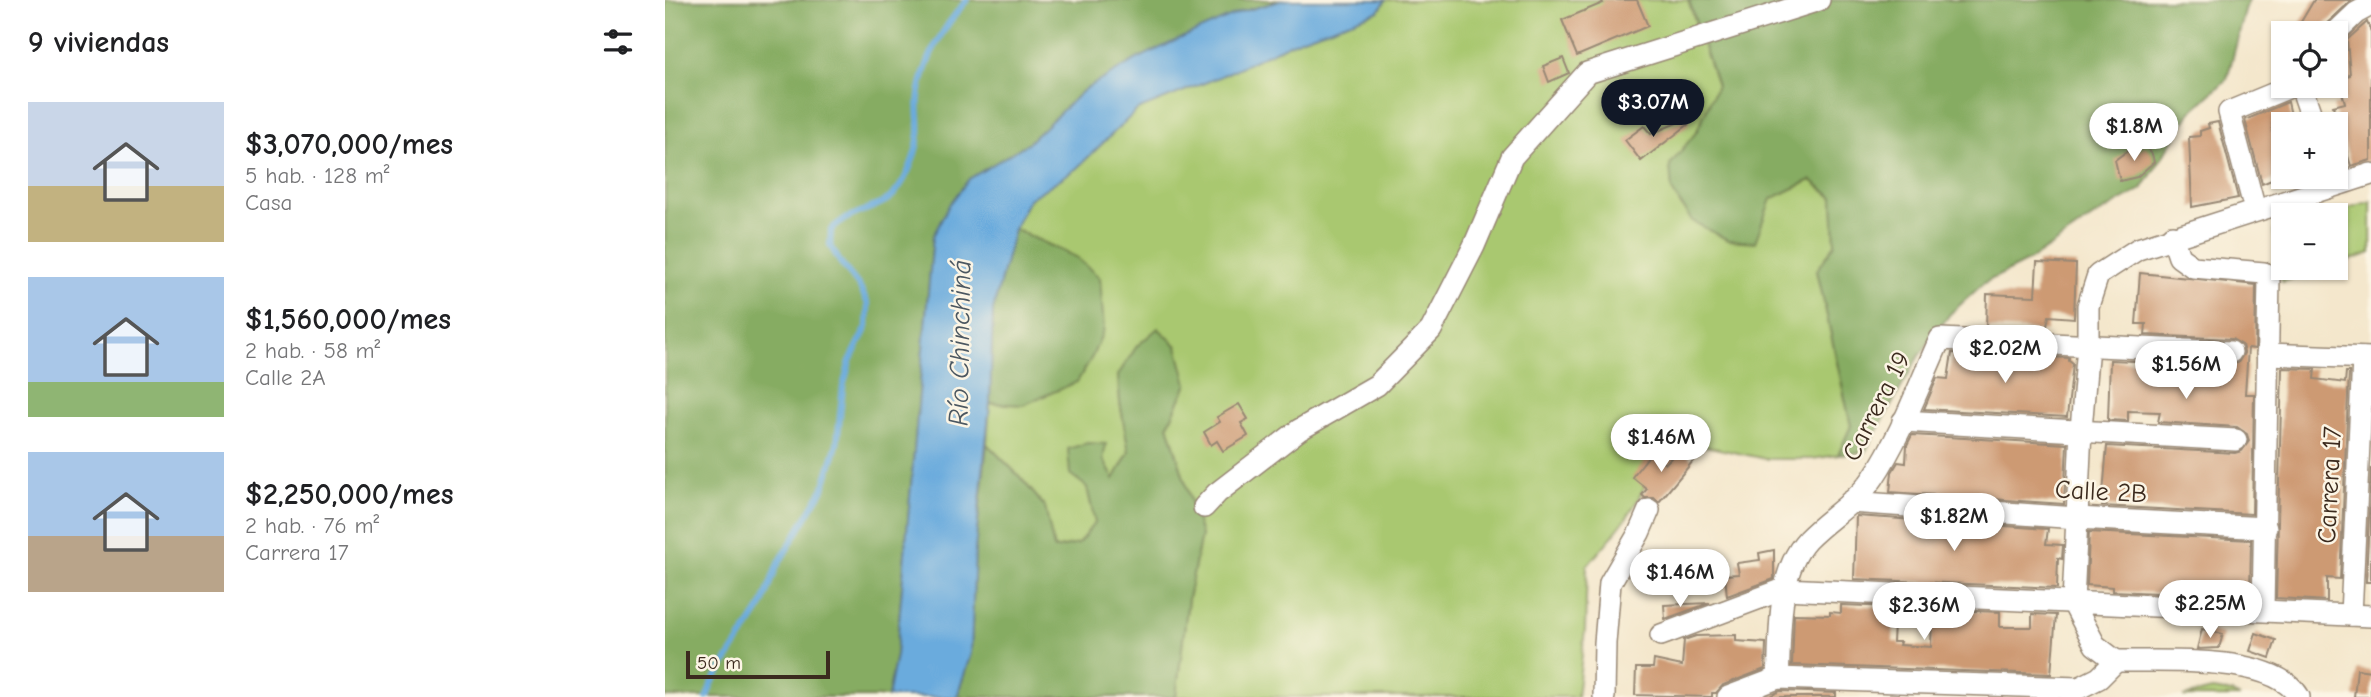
<!DOCTYPE html>
<html lang="es">
<head>
<meta charset="utf-8">
<style>
	:root { --surface:#fff; --page:#f2f2f2; --text:#202124; --muted:#757577; --accent:#111827 }
	body { margin:0; font-family:"Comic Neue",sans-serif; background:var(--page); color:var(--text); height:100vh; display:flex; flex-direction:column; font-size:26px; white-space:nowrap }
	* { box-sizing:border-box; margin:0 }
	p { font-size:23px; color:var(--muted) }
	.icon { flex:none; width:38px; height:38px; fill:none; stroke:currentColor; stroke-width:2; stroke-linecap:round; stroke-linejoin:round }
	.map { position:relative; flex:1; overflow:hidden }
	.side { display:flex; flex-direction:column; background:var(--surface); width:665px }
	.side>* { flex:none }
	.fabs { position:absolute; left:1606px; top:21px; display:grid; gap:14px }
	.fabs a { display:grid; place-items:center; width:77px; height:77px; border-radius:0px; background:var(--surface); box-shadow:0 2px 5px #0004; font-size:35px }
	.scale { position:absolute; left:21px; bottom:18px; width:144px; box-sizing:border-box; padding-left:7px; border:4px solid #3b2a1e; border-top:0; font-size:19px; line-height:24px; white-space:nowrap; color:#3b2a1e; -webkit-text-stroke:5px #fcf5e5; paint-order:stroke }
	.price { position:absolute; translate:-50% -60px; padding:0 16px; border-radius:24px; background:#fff; color:#222; font-size:23px; line-height:46px; filter:drop-shadow(0 2px 4px #0008) }
	.price::after { content:''; position:absolute; left:50%; top:42px; width:21px; height:16px; margin-left:-10px; background:inherit; clip-path:polygon(0 0,100% 0,50% 100%) }
	.price.active { background:var(--accent); color:#fff }
	ul { padding:0; list-style:none }
	li { display:flex; align-items:center; gap:21px; height:175px; padding:0 28px }
	li span { display:grid; place-items:center; flex:none; width:196px; height:140px; border-radius:0px; color:#555 }
	li>.icon { margin-inline-start:auto }
	span .icon { width:84px; height:84px; fill:#fffc; stroke-width:1 }
	li b { font-size:30px }
	h2 { display:flex; justify-content:space-between; align-items:center; height:84px; padding:0 28px; font-size:30px }
	main { display:flex; flex:1; min-height:0 }
	.map>svg:first-child { display:block }
	.green { fill:#a9c870; stroke:#727947; stroke-width:2 }
	.forest { fill:#86ac62; stroke:#606b40; stroke-width:2 }
	.water { fill:#6aabdd; stroke:#526a7e; stroke-width:2 }
	.lines { fill:none; stroke-linecap:round; stroke-linejoin:round }
	.stream { stroke:#6aabdd; stroke-width:6 }
	.building { fill:#cd9a73 }
	.street-casing { stroke:#988875; stroke-width:24 }
	.street { stroke:#fff; stroke-width:21 }
	.labels { text-anchor:middle; stroke-width:5; stroke-linejoin:round; paint-order:stroke }
	.street-label { font-size:26px; fill:#3b2a1e; stroke:#fcf5e5 }
	.water-label { font-size:28px; font-style:italic; fill:#4b5761; stroke:#fcf5e5 }
</style>
</head>
<body>
<main>
<section class="side">
<h2>9 viviendas<svg class="icon" aria-label="filters" viewBox="0 0 24 24"><path d="M4 7h16M4 17h16"/><circle cx="9" cy="7" r="2"/><circle cx="15" cy="17" r="2"/></svg></h2>
<ul>
<li><span style="background:linear-gradient(#c9d6e8 60%,#c2b280 0)"><svg class="icon" aria-label="home" viewBox="0 0 24 24"><path d="M3 11l9-7 9 7M6 9v11h12V9"/></svg></span><div><b>$3,070,000/mes</b><p>5 hab. · 128 m²</p><p>Casa</p></div></li>
<li><span style="background:linear-gradient(#a9c7e8 75%,#8fb573 0)"><svg class="icon" aria-label="home" viewBox="0 0 24 24"><path d="M3 11l9-7 9 7M6 9v11h12V9"/></svg></span><div><b>$1,560,000/mes</b><p>2 hab. · 58 m²</p><p>Calle 2A</p></div></li>
<li><span style="background:linear-gradient(#a9c7e8 60%,#b9a48a 0)"><svg class="icon" aria-label="home" viewBox="0 0 24 24"><path d="M3 11l9-7 9 7M6 9v11h12V9"/></svg></span><div><b>$2,250,000/mes</b><p>2 hab. · 76 m²</p><p>Carrera 17</p></div></li>
</ul>
</section>
<div class="map">
<svg width="1706" height="697" viewBox="0 0 1706 697">
	<rect width="100%" height="100%" fill="#fcf5e5"/>
	<filter id="ink" filterUnits="userSpaceOnUse"><feTurbulence type="fractalNoise" baseFrequency=".0143" numOctaves="2"/><feDisplacementMap in="SourceGraphic" scale="14" xChannelSelector="R" yChannelSelector="G"/><feConvolveMatrix kernelMatrix="1 2 1 2 8 2 1 2 1" color-interpolation-filters="sRGB"/></filter>
	<filter id="wash" filterUnits="userSpaceOnUse"><feTurbulence type="fractalNoise" baseFrequency=".00686" numOctaves="4" result="noise"/><feDisplacementMap in="SourceGraphic" scale="28" xChannelSelector="R" yChannelSelector="G"/><feGaussianBlur stdDeviation="1.57" result="paint"/><feColorMatrix in="noise" values="0 0 0 0 0 0 0 0 0 0 0 0 0 0 0 0 0 1.4 0 .05"/><feComposite in="paint" operator="in"/></filter>
	<g filter="url(#wash)">
		<rect width="100%" height="100%" fill="#f4e7cc"/>
		<g class="green">
			<path d="M721 0H1023L1052 86 1032 131 1005 165C1009 212 1024 219 1063 240L1106 199 1146 180 1168 198 1170 244 1152 271 1186 426 1173 455 1147 459H1101L1035 445 991 460C973 508 955 528 922 566L920 630 912 697H511L523 599 536 535 503 425 522 384 453 375 455 402 464 452 449 480 438 459 422 487 430 523 413 544 389 549 380 507 355 477 322 444 325 403 358 404 411 257 349 229 364 199 412 168 472 110 554 77 635 39 714 11Z"/>
			<polygon points="1706,201 1706,253 1671,265 1671,215 1660,215"/>
			<polygon points="1619,228 1619,268 1661,268 1617,282 1609,231"/>
			<polygon points="1547,690 1567,693 1575,697 1518,697"/>
		</g>
		<g class="forest">
			<polygon points="0,0 618,0 576,12 419,90 363,143 304,179 268,236 231,655 223,697 0,697"/>
			<polygon points="1024,0 1583,0 1562,79 1526,112 1477,189 1430,216 1365,260 1319,283 1285,314 1254,356 1200,452 1173,455 1186,426 1152,270 1170,244 1168,197 1146,180 1106,199 1090,242 1063,240 1027,221 1007,191 1005,165 1032,131 1052,86"/>
			<polygon points="349,229 411,257 435,278 439,329 427,357 412,382 358,405 325,403 328,310"/>
			<polygon points="493,328 512,346 522,384 503,425 536,535 523,599 511,697 292,697 306,653 310,550 322,444 355,477 380,507 389,549 413,544 430,522 422,487 405,474 403,449 422,443 441,444 438,459 449,479 464,452 455,402 453,375 472,346"/>
		</g>
		<polygon class="water" points="618,0 721,0 714,11 635,39 554,77 472,110 412,168 364,199 349,229 328,310 325,403 310,550 306,653 292,697 223,697 231,655 268,236 284,205 304,179 363,143 419,90 472,59 514,39 576,12"/>
		<g class="lines">
			<path class="stream" d="M42 697 46 685 98 604 112 566 158 489 172 444 178 387 185 361 202 327 203 304 194 286 175 262 165 245 166 230C183 211 217 209 230 193 243 177 252 153 254 133 255 120 252 107 254 95 260 58 277 28 302 0"/>
		</g>
		<g id="blocks">
			<g class="building">
				<polygon points="936,0 972,0 983,26 912,56 897,20 938,3"/>
				<polygon points="1649,0 1687,0 1661,24 1657,33 1647,33 1645,28 1630,32"/>
				<polygon points="1702,22 1706,32 1706,160 1686,166 1668,106 1680,103 1673,79 1685,75 1682,40"/>
				<polygon points="898,58 904,73 884,82 878,66"/>
				<polygon points="1623,102 1628,124 1607,124 1611,165 1619,164 1619,175 1597,184 1580,120"/>
				<polygon points="1021,119 1024,124 976,161 960,140 979,126 986,134"/>
				<polygon points="1553,122 1573,198 1527,207 1524,137 1535,136 1535,131 1544,128 1543,124"/>
				<polygon points="1469,146 1473,151 1480,146 1487,154 1489,162 1472,177 1455,181 1450,160"/>
				<polygon points="1372,262 1411,264 1409,318 1384,316 1381,331 1321,328 1322,294 1370,296"/>
				<polygon points="1475,273 1591,285 1590,349 1583,348 1580,394 1589,394 1587,514 1437,506 1442,446 1570,453 1577,451 1584,441 1582,434 1572,427 1493,422 1495,412 1463,411 1463,421 1443,420 1445,360 1565,365 1573,363 1579,353 1577,345 1567,339 1480,335 1481,324 1471,324"/>
				<polygon points="1287,353 1404,358 1404,361 1408,364 1402,417 1259,409 1272,378 1283,379"/>
				<polygon points="1617,368 1650,369 1649,379 1680,383 1681,372 1684,372 1675,579 1662,578 1662,601 1611,598"/>
				<polygon points="574,404 583,419 576,423 583,436 558,451 552,441 546,445 539,432 555,422 552,417"/>
				<polygon points="1247,435 1402,444 1399,504 1225,492 1227,472 1233,462 1241,463 1242,445"/>
				<polygon points="1016,448 1028,461 994,502 989,498 980,498 977,495 982,489 967,477 986,453 1000,464"/>
				<polygon points="1706,468 1706,582 1701,582"/>
				<polygon points="1191,516 1383,529 1381,544 1398,545 1397,559 1393,558 1392,588 1189,579"/>
				<polygon points="1424,532 1586,540 1585,597 1448,591 1448,587 1422,585"/>
				<polygon points="1109,550 1109,579 1062,596 1060,575 1074,574 1072,563 1095,560 1094,553"/>
				<polygon points="1045,603 1000,619 999,605"/>
				<polygon points="1176,605 1230,607 1228,642 1235,642 1234,645 1266,647 1267,620 1283,619 1284,610 1335,612 1335,627 1367,627 1367,614 1391,615 1386,674 1127,665 1129,614 1165,615 1165,612 1176,613"/>
				<polygon points="1537,629 1558,634 1554,648 1532,649"/>
				<polygon points="1591,633 1611,640 1605,658 1585,651"/>
				<polygon points="1071,635 1071,641 1101,643 1100,669 1058,685 1051,693 1047,693 1047,697 970,695 971,668 988,668 989,660 1017,666 1019,640 1031,636"/>
				<polygon points="1692,669 1706,671 1706,697 1689,697"/>
				<polygon points="1115,691 1171,693 1171,697 1103,697"/>
			</g>
		</g>
	</g>
	<g filter="url(#ink)">
		<use href="#blocks" fill-opacity="0" stroke="#988875" stroke-width="2"/>
		<g class="lines">
			<defs>
				<g id="street">
					<polyline points="1670,33 1691,13 1706,5"/>
					<polyline points="1636,86 1649,124"/>
					<polyline points="1590,210 1564,112 1627,86"/>
					<polyline points="1507,236 1514,257 1528,267 1599,273 1604,277 1598,610"/>
					<polyline points="1602,354 1706,358"/>
					<polyline points="1238,421 1571,440"/>
					<polyline points="1185,502 1412,518 1601,528"/>
					<polyline points="539,507 552,493 634,430 712,385 766,330 809,246 847,157 922,73 1154,0"/>
					<polyline points="1686,615 1698,358"/>
					<polyline points="996,635 1119,589 1706,616"/>
					<polyline points="1451,661 1430,645 1408,603 1416,430 1423,345 1423,306 1433,275 1473,249 1706,174"/>
					<path d="M1451 661C1496 662 1609 653 1634 697"/>
					<path d="M1113 678C1116 634 1111 574 1142 540 1163 518 1191 503 1208 478 1236 436 1254 385 1275 339L1566 352"/>
					<polyline points="939,697 940,643 945,583 974,533 984,510"/>
					<polyline points="1063,697 1113,678 1414,688 1434,678 1451,661"/>
				</g>
			</defs>
			<use href="#street" class="street-casing"/>
			<use href="#street" class="street"/>
		</g>
	</g>
	<g class="labels">
		<g class="street-label">
			<text transform="translate(1211 406) rotate(-63)" y="9">Carrera 19</text>
			<text transform="translate(1664 485) rotate(-87)" y="9">Carrera 17</text>
			<text transform="translate(1436 491) rotate(3)" y="9">Calle 2B</text>
		</g>
		<g class="water-label">
			<text transform="translate(294 343) rotate(-89)" y="10">Río Chinchiná</text>
		</g>
	</g>
</svg>
<div class="fabs">
<a><svg class="icon" aria-label="locate" viewBox="0 0 24 24"><circle cx="12" cy="12" r="6"/><path d="M12 2v4M12 18v4M2 12h4M18 12h4"/></svg></a>
<a>+</a>
<a>−</a>
</div>
<div class="scale">50 m</div>
<b class="price active" style="left:988px;top:139px">$3.07M</b>
<b class="price" style="left:1469px;top:163px">$1.8M</b>
<b class="price" style="left:1340px;top:385px">$2.02M</b>
<b class="price" style="left:1521px;top:401px">$1.56M</b>
<b class="price" style="left:996px;top:474px">$1.46M</b>
<b class="price" style="left:1289px;top:553px">$1.82M</b>
<b class="price" style="left:1015px;top:609px">$1.46M</b>
<b class="price" style="left:1545px;top:640px">$2.25M</b>
<b class="price" style="left:1259px;top:642px">$2.36M</b>
</div>
</main>
</body>
</html>
